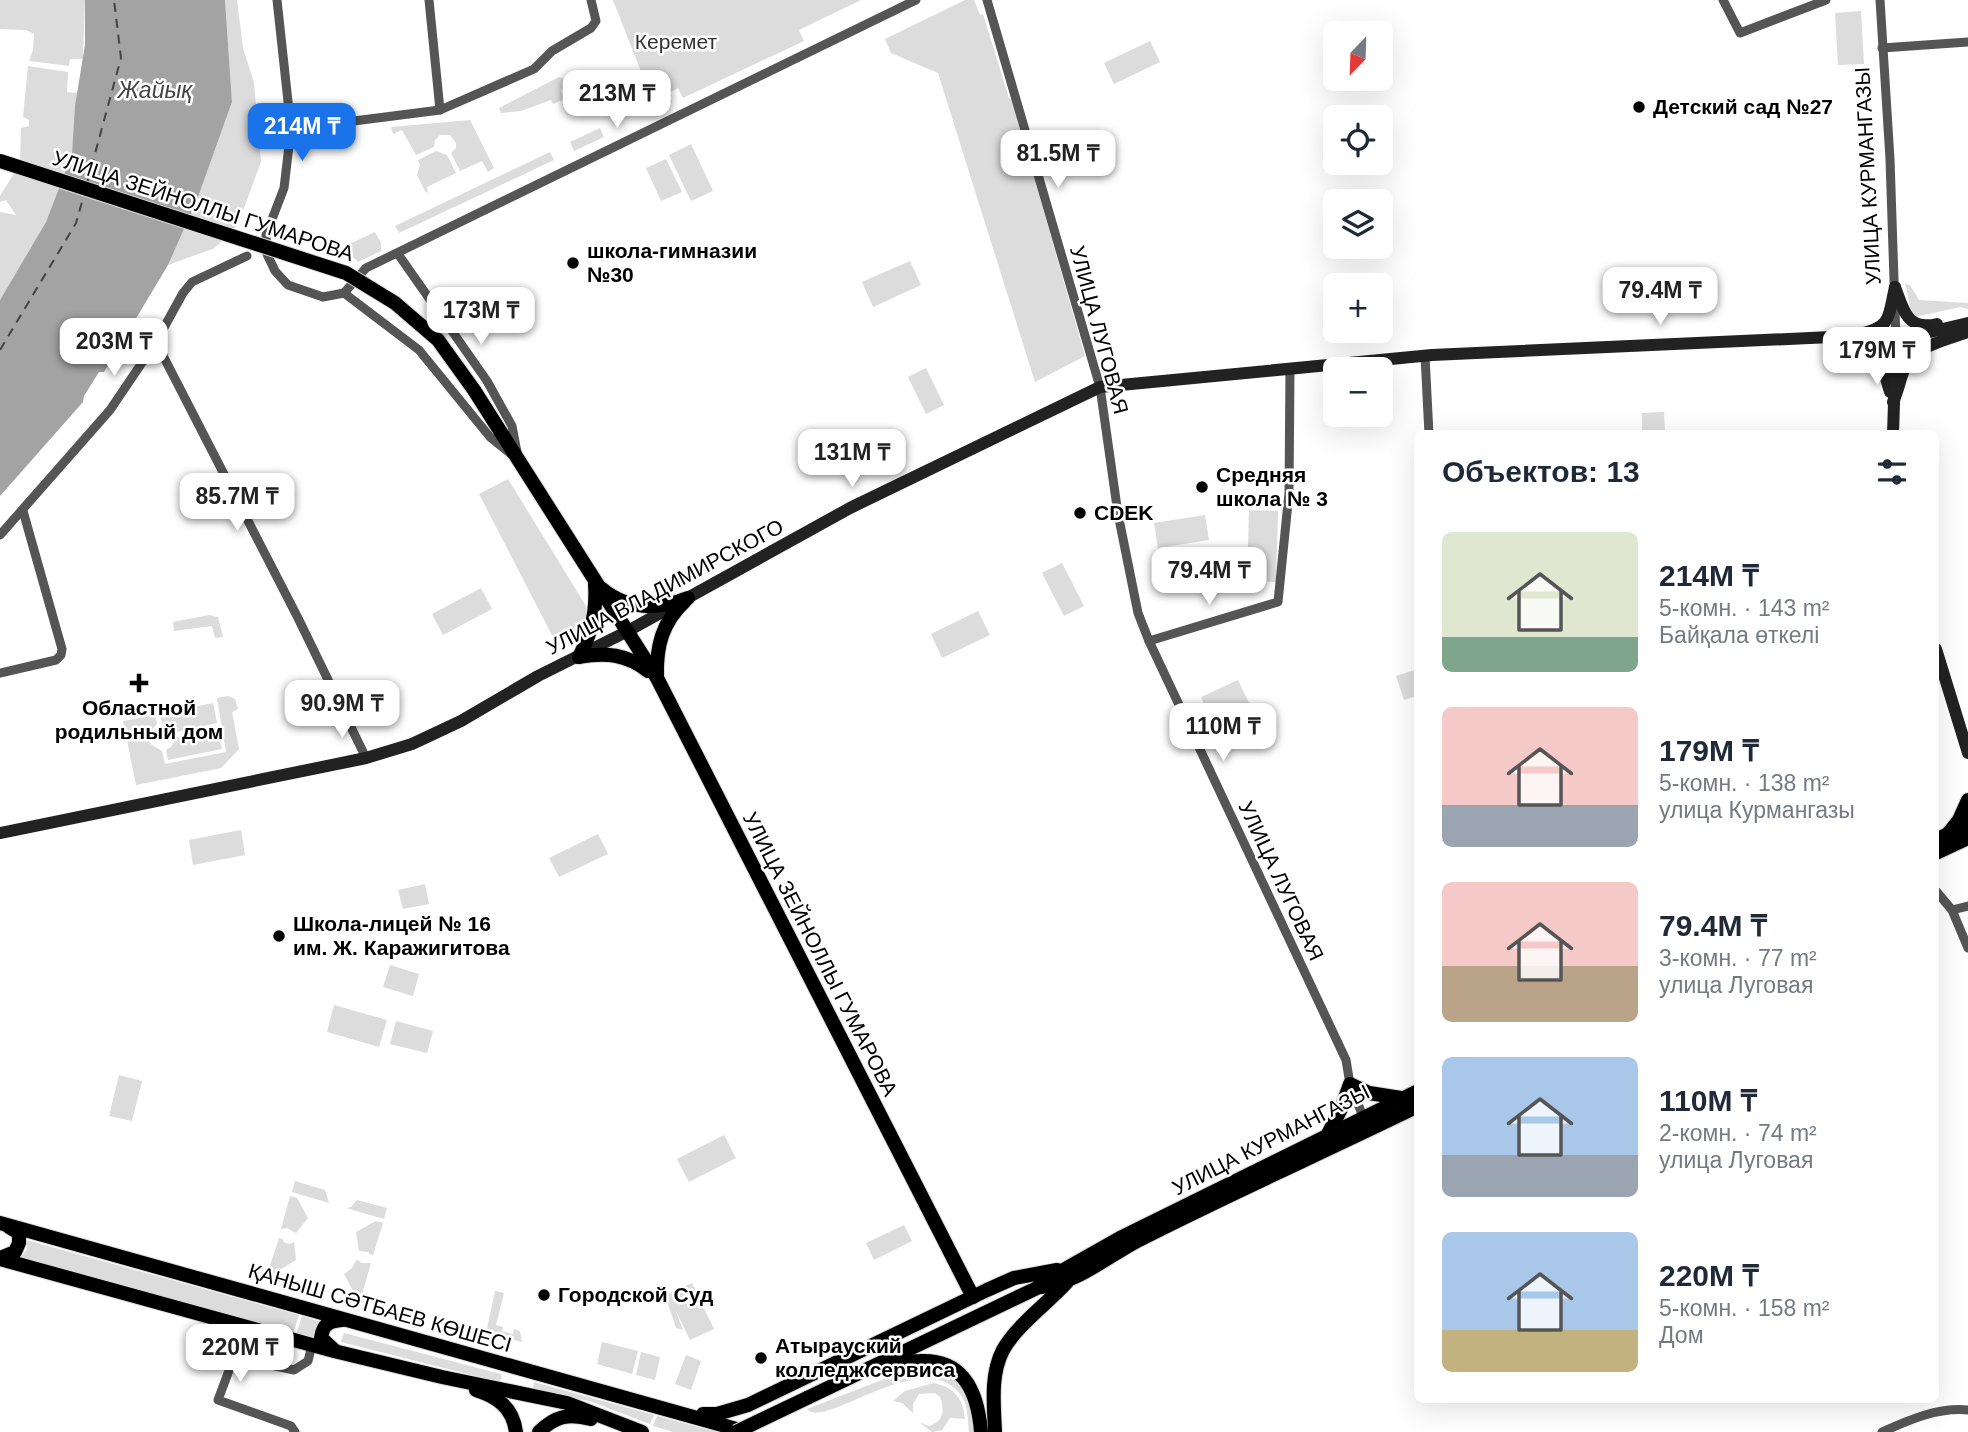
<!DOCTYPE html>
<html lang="ru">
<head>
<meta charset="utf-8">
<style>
	:root { --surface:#fff; --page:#f2f2f3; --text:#1f2937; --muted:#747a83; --accent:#1a73e8 }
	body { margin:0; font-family:Helvetica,sans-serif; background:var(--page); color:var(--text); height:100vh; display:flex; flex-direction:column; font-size:26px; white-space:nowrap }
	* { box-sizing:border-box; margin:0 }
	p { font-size:23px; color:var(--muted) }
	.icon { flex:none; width:38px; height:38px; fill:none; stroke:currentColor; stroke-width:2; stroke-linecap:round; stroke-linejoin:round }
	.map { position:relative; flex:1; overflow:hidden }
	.panel { position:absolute; left:1414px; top:430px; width:525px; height:973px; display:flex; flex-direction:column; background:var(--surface); border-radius:10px; box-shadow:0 7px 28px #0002 }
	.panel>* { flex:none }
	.needle { width:46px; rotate:203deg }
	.controls { position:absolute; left:1323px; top:21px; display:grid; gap:14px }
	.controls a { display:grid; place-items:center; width:70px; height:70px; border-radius:10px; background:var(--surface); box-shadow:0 7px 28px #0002; font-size:35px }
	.price { position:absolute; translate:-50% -60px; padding:0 16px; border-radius:14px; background:#fff; color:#222; font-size:23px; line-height:46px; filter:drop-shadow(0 2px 4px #0008) }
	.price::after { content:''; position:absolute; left:50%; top:42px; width:21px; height:16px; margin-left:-10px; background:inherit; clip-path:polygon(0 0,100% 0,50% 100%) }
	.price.current { background:var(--accent); color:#fff }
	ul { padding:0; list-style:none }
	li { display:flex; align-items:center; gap:21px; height:175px; padding:0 28px }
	li span { display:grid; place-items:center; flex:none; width:196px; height:140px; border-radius:10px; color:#555 }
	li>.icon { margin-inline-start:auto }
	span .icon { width:84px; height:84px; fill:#fffc; stroke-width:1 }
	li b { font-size:30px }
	h2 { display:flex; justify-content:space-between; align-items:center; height:84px; padding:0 28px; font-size:30px }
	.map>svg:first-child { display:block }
	.green { fill:#dcdcdc }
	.water { fill:#a3a3a3 }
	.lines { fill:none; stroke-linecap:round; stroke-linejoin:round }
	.ferry { stroke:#444; stroke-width:2; stroke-dasharray:9 7; stroke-linecap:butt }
	.primary-casing { stroke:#dbdbdb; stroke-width:16 }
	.street { stroke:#555; stroke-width:9 }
	.secondary { stroke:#222; stroke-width:12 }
	.primary { stroke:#000; stroke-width:14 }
	.primary-bridge-casing { stroke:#dbdbdb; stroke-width:16; stroke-linecap:butt }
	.primary-bridge { stroke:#000; stroke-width:14 }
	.poi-dot { fill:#000; stroke:#fff; stroke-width:2.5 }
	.labels { text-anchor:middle; stroke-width:5; stroke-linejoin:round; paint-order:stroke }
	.park-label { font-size:21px; fill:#333; stroke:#fff }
	.poi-label { font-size:21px; font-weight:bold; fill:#000; stroke:#fff; text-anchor:start }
	.street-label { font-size:21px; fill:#000; stroke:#fff }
	.water-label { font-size:23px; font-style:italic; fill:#444; stroke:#fff }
</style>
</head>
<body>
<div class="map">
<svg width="1968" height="1432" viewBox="0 0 1968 1432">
	<rect width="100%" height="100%" fill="#fff"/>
	<g class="green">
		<polygon points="0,0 85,0 83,59 70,59 69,66 29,61 33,50 34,34 26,30 0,29"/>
		<polygon points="225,0 237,0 243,48 254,83 261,162 238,224 215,248 168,265 197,200 232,102"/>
		<polygon points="613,0 861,0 799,30 804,41 683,98 678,88 668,93 672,102 656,110"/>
		<polygon points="965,0 974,0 980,15 983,14 1009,98 1012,100 1085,356 1035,382 938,73 891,53 885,39"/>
		<polygon points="1861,11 1864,64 1838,65 1835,13"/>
		<polygon points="1150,41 1160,62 1114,84 1104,63"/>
		<polygon points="28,66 68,72 67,92 78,93 72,154 46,222 0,300 0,212 16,215 6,200 0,202 0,196 20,164 21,128 29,126 29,120 23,117"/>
		<polygon points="559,77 564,79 568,88 561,90 563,96 571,94 574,100 569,102 567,98 553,104 551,100 521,111 501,113 499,108"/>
		<polygon points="470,120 494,168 488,172 482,161 460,171 451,153 456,148 456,143 450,135 440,135 435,140 434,147 416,155 402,130 393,134 391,127"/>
		<polygon points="600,128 604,137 574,151 570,142"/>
		<polygon points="691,144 713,191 691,201 669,155"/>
		<polygon points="436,151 447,155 456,173 427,187 428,193 425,191 417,175 420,165 418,160"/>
		<polygon points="550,152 554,160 399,233 395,226"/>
		<polygon points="666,159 682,192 661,201 646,168"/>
		<polygon points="375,232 381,243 381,251 358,262 343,247"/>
		<polygon points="910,261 921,285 873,307 862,282"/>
		<path d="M1905 284 1910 285 1919 300 1968 303V309L1961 307 1914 317C1908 307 1909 295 1905 284Z"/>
		<polygon points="926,368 944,405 926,414 908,377"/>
		<polygon points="1664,412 1665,434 1642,434 1642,413"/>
		<polygon points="508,479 586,606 587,625 555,641 479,494"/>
		<polygon points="1249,510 1278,511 1276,582 1247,581"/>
		<polygon points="1205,515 1209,540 1158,548 1154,523"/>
		<polygon points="1062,563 1084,606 1064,616 1042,573"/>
		<polygon points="481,588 492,609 443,635 432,614"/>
		<polygon points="978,611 990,635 942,658 931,634"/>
		<polygon points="209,615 218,617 223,637 215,638 212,626 174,631 173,622"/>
		<polygon points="1417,669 1417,696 1404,700 1396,676"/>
		<polygon points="1238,680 1250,705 1212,722 1201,697"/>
		<polygon points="228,696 235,699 238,709 232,712 239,749 221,768 136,785 123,721 155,715 157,724 149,733 148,740 152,745 162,751 165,764 226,752 217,698"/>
		<polygon points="213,703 217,723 177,732 162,723 159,714"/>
		<polygon points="1251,709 1262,734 1225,751 1213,726"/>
		<polygon points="218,729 222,749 168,760 166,750 171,747 177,737"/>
		<polygon points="241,830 245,855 193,865 189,840"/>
		<polygon points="598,834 608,854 559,877 549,858"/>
		<polygon points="425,884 429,904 403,909 398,890"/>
		<polygon points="390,965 419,974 413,996 383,987"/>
		<polygon points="334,1005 387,1020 379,1047 327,1032"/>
		<polygon points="396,1021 433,1031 427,1053 390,1044"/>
		<polygon points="119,1075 142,1081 132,1121 109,1116"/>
		<polygon points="724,1135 736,1158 689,1182 677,1159"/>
		<polygon points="295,1181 325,1190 329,1203 292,1192"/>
		<polygon points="290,1196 297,1198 308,1218 296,1233 287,1228 281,1229"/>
		<polygon points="357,1200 387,1208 384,1219 346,1208 351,1207"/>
		<polygon points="376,1221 383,1223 373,1255 369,1254 369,1252 359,1251 356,1232"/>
		<polygon points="904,1225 912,1241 874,1260 866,1243"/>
		<polygon points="279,1238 283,1239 283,1242 290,1244 294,1242 296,1260 273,1274 268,1272"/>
		<polygon points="26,1240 299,1315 293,1334 21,1257 27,1249"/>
		<polygon points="357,1259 361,1263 371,1263 361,1298 356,1296 344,1274 352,1268"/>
		<polygon points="692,1283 714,1329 690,1340 676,1311 683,1330 676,1328 667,1301 668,1294"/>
		<polygon points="495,1291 504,1293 496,1325 503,1327 502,1331 513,1334 514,1329 520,1331 522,1342 486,1333"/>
		<polygon points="302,1316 321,1322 315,1330 317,1341 296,1335"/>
		<polygon points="344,1333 501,1374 502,1378 499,1382 341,1342"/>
		<polygon points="602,1342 638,1351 632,1374 597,1364"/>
		<polygon points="641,1352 660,1357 655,1380 636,1375"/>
		<polygon points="686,1355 701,1361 691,1390 675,1384"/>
		<path d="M918 1366 943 1368 972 1395 975 1432H969C968 1422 968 1409 964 1400 930 1338 823 1432 807 1409Z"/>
		<polygon points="534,1382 654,1415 650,1424 592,1402 533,1388"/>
		<path d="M933 1383C954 1387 963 1398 965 1419L950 1418 942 1430 932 1432 919 1422 929 1426C944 1421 945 1410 940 1397L935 1393 919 1394 913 1404V1413L902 1403 893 1401 905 1391Z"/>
		<polygon points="657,1416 717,1432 673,1432 653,1426"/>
	</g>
	<polygon class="water" points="85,0 225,0 232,102 197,200 168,265 104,372 99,372 84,396 83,402 0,496 0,300 46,222 72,154 75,106 85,45"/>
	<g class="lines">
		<g class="ferry">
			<polyline points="87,183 121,58 114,0"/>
			<polyline points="0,350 76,223 84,195"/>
		</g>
		<defs>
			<g id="primary">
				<polyline points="474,390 657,678 973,1297"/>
				<path d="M601 588C627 610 658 610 688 598"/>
				<path d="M579 657C605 652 627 654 648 671"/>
				<path d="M579 657C592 632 597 611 595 583"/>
				<path d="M657 677C656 647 662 622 685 601"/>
				<polyline points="1948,834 1959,820 1968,800"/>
				<polyline points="1936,840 1968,824"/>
				<polyline points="1936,853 1968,838"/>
				<polyline points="1328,1134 1341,1109 1350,1084 1369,1093 1401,1098"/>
				<polyline points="0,1223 747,1432"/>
				<polyline points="0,1258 15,1252 19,1243 19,1233 9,1227"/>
				<polyline points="0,1259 334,1351 442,1377 567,1403 642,1432"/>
				<path d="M1041 1287C1075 1284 1107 1257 1137 1241 1229 1194 1324 1152 1418 1106"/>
				<path d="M334 1350 321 1338C323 1324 329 1321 342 1320"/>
				<path d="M882 1367C894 1365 908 1361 920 1361 965 1359 978 1395 981 1432"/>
				<path d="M476 1390C498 1397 513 1408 516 1432"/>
				<polyline points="807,1398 1037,1288 1049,1278 1120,1238 1418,1091"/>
				<polyline points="703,1414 717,1414 748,1405 987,1290 1014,1278 1057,1270"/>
				<path d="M539 1432C555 1416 569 1413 591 1419"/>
				<path d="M995 1432C994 1405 990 1375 1003 1350 1016 1326 1048 1303 1067 1282"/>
			</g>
		</defs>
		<use href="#primary" class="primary-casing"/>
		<g class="street">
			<polyline points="277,0 291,129 284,188 266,235 267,254 275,271 288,285 323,297 344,293"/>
			<polyline points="429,0 440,110"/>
			<polyline points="987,0 1100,387 1118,514 1138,613 1149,641 1346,1060 1350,1084 1364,1119"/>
			<polyline points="1723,0 1740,33 1826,0"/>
			<polyline points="1880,0 1890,159 1896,340"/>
			<polyline points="1882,48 1968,42"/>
			<polyline points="291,129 440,110 534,69 552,51 591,28 596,21 591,0"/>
			<polyline points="398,254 487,381 512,426 517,452"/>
			<polyline points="344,293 366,268 916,0"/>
			<polyline points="344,293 419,350 490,437 511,454"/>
			<polyline points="156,342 298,618 366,758"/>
			<polyline points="1425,356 1429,434"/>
			<polyline points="0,535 110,410 156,342 183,293 192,282 247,256"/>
			<polyline points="1149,641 1278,602 1289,493 1290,368"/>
			<polyline points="0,673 56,660 61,655 62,649 23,511"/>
			<polyline points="1936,891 1952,910 1968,948"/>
			<polyline points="1952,910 1968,906"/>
			<polyline points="295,1432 291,1426 218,1400 234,1357 294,1370 308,1361 312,1345"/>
			<path d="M1882 1432C1909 1420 1938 1407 1968 1410"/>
		</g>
		<g class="secondary">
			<path d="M1895 287C1904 311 1907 331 1937 324"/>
			<path d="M1860 334C1892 327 1888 317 1895 287"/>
			<path d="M1852 341C1887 358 1879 358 1890 392"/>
			<path d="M1893 402C1899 390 1900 377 1906 366 1915 346 1949 339 1968 332"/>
			<polyline points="1893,434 1896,340"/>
			<polyline points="1936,649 1968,753"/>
			<polyline points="0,833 366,758 412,744 461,721 538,676 626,632 850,508 1100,387 1432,355 1831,337 1896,340 1968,323"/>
		</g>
		<use href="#primary" class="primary"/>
		<defs>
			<g id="primary-bridge">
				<polyline points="0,161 346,273 395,303 438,340 474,390"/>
				<polyline points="736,1432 807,1398"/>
			</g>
		</defs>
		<use href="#primary-bridge" class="primary-bridge-casing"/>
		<use href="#primary-bridge" class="primary-bridge"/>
	</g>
	<g class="poi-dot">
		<circle cx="1639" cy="107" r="7"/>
		<circle cx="573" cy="263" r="7"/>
		<circle cx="1202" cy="487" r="7"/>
		<circle cx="1080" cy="513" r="7"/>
		<path d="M135.5 672.5h7v7h7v7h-7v7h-7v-7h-7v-7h7z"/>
		<circle cx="279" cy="936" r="7"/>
		<circle cx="544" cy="1295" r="7"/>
		<circle cx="761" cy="1358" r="7"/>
	</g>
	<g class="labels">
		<g class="park-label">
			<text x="676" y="49">Керемет</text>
		</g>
		<g class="poi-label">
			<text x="1653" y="114">Детский сад №27</text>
			<text x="587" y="258">школа-гимназии<tspan x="587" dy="24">№30</tspan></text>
			<text x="1216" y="482">Средняя<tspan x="1216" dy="24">школа № 3</tspan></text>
			<text x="1094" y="520">CDEK</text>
			<text x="139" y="715" text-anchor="middle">Областной<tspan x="139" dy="24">родильный дом</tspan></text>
			<text x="293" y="931">Школа-лицей № 16<tspan x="293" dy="24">им. Ж. Каражигитова</tspan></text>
			<text x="558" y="1302">Городской Суд</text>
			<text x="775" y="1353">Атырауский<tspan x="775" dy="24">колледж сервиса</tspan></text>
		</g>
		<g class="street-label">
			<text transform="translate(1868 176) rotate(-93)" y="7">УЛИЦА КУРМАНГАЗЫ</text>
			<text transform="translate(203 206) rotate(18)" y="7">УЛИЦА ЗЕЙНОЛЛЫ ГУМАРОВА</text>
			<text transform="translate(1099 330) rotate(75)" y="7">УЛИЦА ЛУГОВАЯ</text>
			<text transform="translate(665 587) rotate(-28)" y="7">УЛИЦА ВЛАДИМИРСКОГО</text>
			<text transform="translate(1281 881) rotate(65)" y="7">УЛИЦА ЛУГОВАЯ</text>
			<text transform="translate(820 954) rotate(63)" y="7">УЛИЦА ЗЕЙНОЛЛЫ ГУМАРОВА</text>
			<text transform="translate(1271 1140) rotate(-27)" y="7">УЛИЦА КУРМАНГАЗЫ</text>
			<text transform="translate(380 1308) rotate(16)" y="7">ҚАНЫШ СӘТБАЕВ КӨШЕСІ</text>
		</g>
		<g class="water-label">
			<text x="155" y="98">Жайық</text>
		</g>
	</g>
</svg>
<div class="controls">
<a><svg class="needle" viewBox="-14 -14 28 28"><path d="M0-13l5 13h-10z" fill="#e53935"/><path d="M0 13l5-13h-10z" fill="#747a83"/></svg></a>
<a><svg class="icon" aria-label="locate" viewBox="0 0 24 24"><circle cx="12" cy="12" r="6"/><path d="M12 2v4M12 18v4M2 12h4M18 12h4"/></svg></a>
<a><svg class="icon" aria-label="layers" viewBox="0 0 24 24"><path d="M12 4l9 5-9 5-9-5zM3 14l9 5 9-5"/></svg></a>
<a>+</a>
<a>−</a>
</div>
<b class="price" style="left:617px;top:130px">213M ₸</b>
<b class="price current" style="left:302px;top:163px">214M ₸</b>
<b class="price" style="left:1058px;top:190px">81.5M ₸</b>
<b class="price" style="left:1660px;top:327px">79.4M ₸</b>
<b class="price" style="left:481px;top:347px">173M ₸</b>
<b class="price" style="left:114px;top:378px">203M ₸</b>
<b class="price" style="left:1877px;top:387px">179M ₸</b>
<b class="price" style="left:852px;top:489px">131M ₸</b>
<b class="price" style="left:237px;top:533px">85.7M ₸</b>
<b class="price" style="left:1209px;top:607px">79.4M ₸</b>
<b class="price" style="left:342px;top:740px">90.9M ₸</b>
<b class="price" style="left:1223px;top:763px">110M ₸</b>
<b class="price" style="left:240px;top:1384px">220M ₸</b>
<section class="panel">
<h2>Объектов: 13<svg class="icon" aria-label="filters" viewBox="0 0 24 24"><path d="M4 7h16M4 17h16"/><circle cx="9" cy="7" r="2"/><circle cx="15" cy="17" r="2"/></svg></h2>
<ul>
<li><span style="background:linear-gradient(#dfe7d0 75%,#7fa58c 0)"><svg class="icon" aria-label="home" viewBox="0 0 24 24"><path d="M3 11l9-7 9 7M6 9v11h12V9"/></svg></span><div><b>214M ₸</b><p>5-комн. · 143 m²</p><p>Байқала өткелі</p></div></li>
<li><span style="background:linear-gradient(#f6c9c9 70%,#9aa5b1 0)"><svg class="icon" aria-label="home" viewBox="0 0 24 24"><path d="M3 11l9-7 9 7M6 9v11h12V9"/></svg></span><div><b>179M ₸</b><p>5-комн. · 138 m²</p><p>улица Курмангазы</p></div></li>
<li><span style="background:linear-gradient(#f6c9c9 60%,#b9a48a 0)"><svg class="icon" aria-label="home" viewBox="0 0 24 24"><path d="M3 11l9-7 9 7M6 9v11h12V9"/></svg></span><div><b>79.4M ₸</b><p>3-комн. · 77 m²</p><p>улица Луговая</p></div></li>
<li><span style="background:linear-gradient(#a9c7e8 70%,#9aa5b1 0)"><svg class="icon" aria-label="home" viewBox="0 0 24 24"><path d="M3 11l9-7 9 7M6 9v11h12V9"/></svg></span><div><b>110M ₸</b><p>2-комн. · 74 m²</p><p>улица Луговая</p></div></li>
<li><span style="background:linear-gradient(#a9c7e8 70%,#c2b280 0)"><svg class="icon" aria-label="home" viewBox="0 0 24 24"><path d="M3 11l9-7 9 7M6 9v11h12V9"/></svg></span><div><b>220M ₸</b><p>5-комн. · 158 m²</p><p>Дом</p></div></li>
</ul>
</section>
</div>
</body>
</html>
